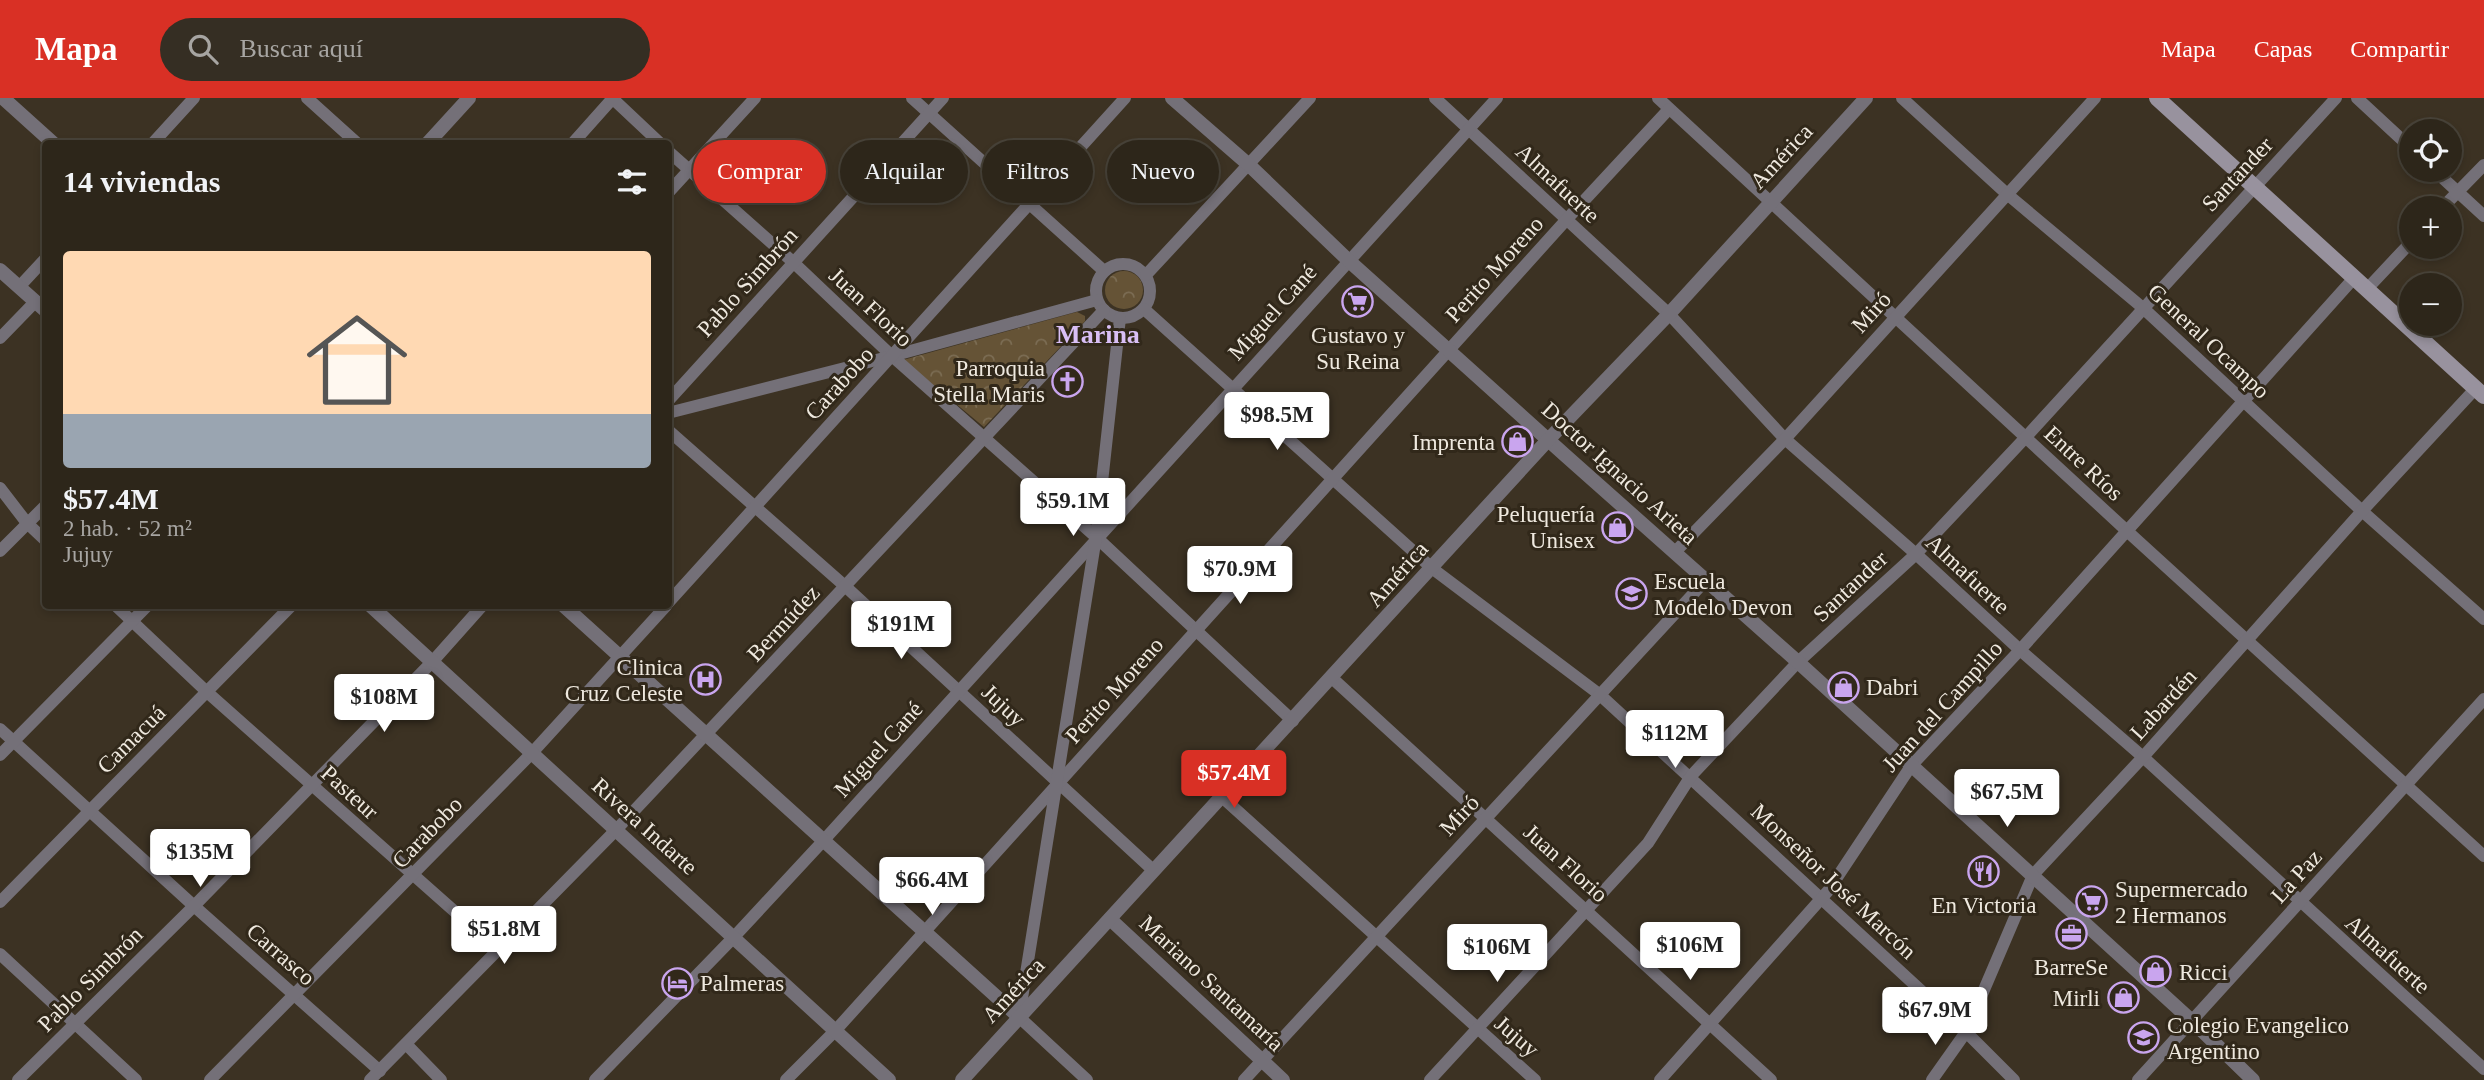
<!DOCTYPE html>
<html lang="es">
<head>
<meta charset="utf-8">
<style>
	:root { --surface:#2d261a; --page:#352e23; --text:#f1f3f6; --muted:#a7a5a2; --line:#484339; --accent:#d93025 }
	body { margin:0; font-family:Georgia,serif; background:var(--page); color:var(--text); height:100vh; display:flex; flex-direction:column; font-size:26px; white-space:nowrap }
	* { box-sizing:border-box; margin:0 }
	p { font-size:23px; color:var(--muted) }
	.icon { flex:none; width:38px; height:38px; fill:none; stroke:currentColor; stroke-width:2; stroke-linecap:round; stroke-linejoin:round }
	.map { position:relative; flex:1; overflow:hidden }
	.panel { position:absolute; left:42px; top:42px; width:630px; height:469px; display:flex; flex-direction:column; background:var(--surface); border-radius:7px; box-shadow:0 4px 10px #0003,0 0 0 2px var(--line) }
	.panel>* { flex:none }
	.top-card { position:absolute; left:693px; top:42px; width:665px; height:63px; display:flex; gap:14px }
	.tools { position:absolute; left:2399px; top:21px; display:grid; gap:14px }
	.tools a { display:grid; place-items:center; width:63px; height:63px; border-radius:50%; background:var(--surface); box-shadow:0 4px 10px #0003,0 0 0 2px var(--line); font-size:35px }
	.price { position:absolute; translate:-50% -60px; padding:0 16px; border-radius:7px; background:#fff; color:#222; font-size:23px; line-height:46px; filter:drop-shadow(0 2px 4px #0008) }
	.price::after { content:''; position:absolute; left:50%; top:42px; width:21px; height:16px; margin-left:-10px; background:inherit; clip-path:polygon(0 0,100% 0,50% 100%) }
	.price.current { background:var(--accent); color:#fff }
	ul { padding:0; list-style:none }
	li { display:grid; align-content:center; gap:14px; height:371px; padding:0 21px }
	li span { display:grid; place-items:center; height:217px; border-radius:7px; color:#555 }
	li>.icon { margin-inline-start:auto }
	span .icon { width:126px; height:126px; fill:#fffc; stroke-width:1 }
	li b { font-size:30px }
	h2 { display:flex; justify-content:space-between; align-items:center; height:84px; padding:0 21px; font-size:30px }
	.pill { padding:0 24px; border-radius:32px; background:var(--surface); box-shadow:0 4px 10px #0003,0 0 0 2px var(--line); font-size:24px; line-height:63px }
	.pill.current { background:var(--accent); color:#fff }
	header { display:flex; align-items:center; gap:42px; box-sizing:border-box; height:98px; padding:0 35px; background:var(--accent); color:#fff }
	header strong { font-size:33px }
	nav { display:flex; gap:38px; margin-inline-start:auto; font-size:24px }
	.search { width:490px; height:63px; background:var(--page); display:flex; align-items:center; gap:18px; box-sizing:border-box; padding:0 24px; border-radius:38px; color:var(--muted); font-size:26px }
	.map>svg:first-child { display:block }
	.park { fill:url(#park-crowns) }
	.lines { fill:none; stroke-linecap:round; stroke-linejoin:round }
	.minor { stroke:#747078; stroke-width:12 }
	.tertiary { stroke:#747078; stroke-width:14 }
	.secondary { stroke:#98929e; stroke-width:16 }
	.labels { text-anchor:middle; stroke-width:6; stroke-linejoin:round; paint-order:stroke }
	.street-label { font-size:23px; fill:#efe9df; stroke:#31281a }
	.poi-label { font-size:23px; fill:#efe9df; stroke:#31281a; text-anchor:start }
	.quarter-label { font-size:26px; font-weight:bold; fill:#d9bff6; stroke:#31281a }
</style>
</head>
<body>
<header>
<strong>Mapa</strong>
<div class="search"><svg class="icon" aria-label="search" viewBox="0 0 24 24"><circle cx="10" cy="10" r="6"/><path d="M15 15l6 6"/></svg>Buscar aquí</div>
<nav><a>Mapa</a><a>Capas</a><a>Compartir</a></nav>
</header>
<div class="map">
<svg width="2484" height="982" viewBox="0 0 2484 982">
	<defs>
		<pattern id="park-crowns" width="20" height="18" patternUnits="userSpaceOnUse" patternTransform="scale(1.75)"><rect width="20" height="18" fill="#655336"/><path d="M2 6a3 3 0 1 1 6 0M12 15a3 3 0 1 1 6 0" fill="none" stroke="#7b6c53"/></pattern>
	</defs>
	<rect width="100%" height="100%" fill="#3c3223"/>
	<g class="park">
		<circle cx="1124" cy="192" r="19"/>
		<polygon points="1077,214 1085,218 1085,223 984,329 903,262"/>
	</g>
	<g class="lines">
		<g class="minor">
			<polyline points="307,0 358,46"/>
			<polyline points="612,0 661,46"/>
			<polyline points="912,0 1104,173"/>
			<polyline points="1435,0 1669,216 1785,341 1916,456 2020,552 2143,659 2484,971"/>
			<polyline points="1658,0 2127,433 2484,758"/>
			<polyline points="1902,0 2007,96 2143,210 2362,413 2484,521"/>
			<polyline points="2357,0 2412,51"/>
			<polyline points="152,46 194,0"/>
			<polyline points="572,46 613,0"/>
			<polyline points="668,53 793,164 892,258 1096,439 1293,623"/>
			<polyline points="2434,72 2484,118"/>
			<polyline points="668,95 755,0"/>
			<polyline points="2442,110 2484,67"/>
			<circle cx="1123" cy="193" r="27"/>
			<polyline points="1146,177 1310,0"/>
			<polyline points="19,189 46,160"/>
			<polyline points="2367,191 2412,143"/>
			<polyline points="1144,211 1433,471 1599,596 1966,934 2014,982"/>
			<polyline points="0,240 35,204"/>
			<polyline points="668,303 943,0"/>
			<polyline points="668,315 892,258 1097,202"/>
			<polyline points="668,332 846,489 1154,773"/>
			<polyline points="0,390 27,425 46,443"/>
			<polyline points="0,453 46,407"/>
			<polyline points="1675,454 1785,341 2095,0"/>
			<polyline points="668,505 1125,0"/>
			<polyline points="116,508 207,594 497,851"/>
			<polyline points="1332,580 1771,982"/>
			<polyline points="0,631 194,808 380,973"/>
			<polyline points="0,657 147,508"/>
			<polyline points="1222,699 1535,982"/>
			<polyline points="0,804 291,508"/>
			<polyline points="0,856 136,982"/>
			<polyline points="406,946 441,982"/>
			<polyline points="18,982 194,808 433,563 482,508"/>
			<polyline points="210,982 531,656 666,508"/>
			<polyline points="370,982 616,732 1104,212"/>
			<polyline points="595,982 733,840 824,742 1497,0"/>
			<polyline points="786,982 835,933 1567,121 1669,11"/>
			<polyline points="1087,982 1019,919 1096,439 1120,220"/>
			<polyline points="1244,982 1706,482"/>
			<polyline points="1430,982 1648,745 1691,678 1798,564 1916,456 2026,339 2336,0"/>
			<polyline points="1660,982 1828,793 1911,668 2020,552 2354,180"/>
			<polyline points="1932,982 1966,934 2033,777 2143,659 2362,413 2476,290"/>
			<polyline points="2138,982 2484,601"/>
		</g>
		<g class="tertiary">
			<polyline points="3,0 54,46"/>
			<polyline points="1172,0 1249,67 1348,162 1566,358 1798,564 2193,924 2253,982"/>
			<polyline points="427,46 469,0"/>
			<polyline points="0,172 46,213"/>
			<polyline points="371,508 889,982"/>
			<polyline points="564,508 1019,919"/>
			<polyline points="1110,821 1283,982"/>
			<polyline points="962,982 1548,342 1669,216 1866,0"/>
		</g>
		<polyline class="secondary" points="2157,0 2484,298"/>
	</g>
	<defs>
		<symbol id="supermarket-ring" viewBox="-11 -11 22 22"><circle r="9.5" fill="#31281a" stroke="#c9a5ee" stroke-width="1.5"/><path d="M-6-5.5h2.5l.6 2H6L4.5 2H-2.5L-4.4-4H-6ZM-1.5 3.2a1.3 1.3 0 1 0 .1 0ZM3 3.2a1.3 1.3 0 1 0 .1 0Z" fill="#c9a5ee"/></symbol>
		<symbol id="church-ring" viewBox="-11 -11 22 22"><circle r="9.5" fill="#31281a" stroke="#c9a5ee" stroke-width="1.5"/><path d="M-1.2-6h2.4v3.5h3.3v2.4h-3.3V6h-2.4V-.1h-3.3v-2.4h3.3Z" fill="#c9a5ee"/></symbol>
		<symbol id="shop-ring" viewBox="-11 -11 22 22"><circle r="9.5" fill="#31281a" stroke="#c9a5ee" stroke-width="1.5"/><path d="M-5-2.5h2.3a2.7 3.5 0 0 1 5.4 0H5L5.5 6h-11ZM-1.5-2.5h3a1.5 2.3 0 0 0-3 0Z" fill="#c9a5ee"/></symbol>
		<symbol id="school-ring" viewBox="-11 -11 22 22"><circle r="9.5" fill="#31281a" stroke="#c9a5ee" stroke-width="1.5"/><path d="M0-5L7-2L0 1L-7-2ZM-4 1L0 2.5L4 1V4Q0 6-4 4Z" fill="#c9a5ee"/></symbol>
		<symbol id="hospital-ring" viewBox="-11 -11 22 22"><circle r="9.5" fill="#31281a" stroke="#c9a5ee" stroke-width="1.5"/><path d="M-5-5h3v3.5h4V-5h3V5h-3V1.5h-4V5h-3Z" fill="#c9a5ee"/></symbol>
		<symbol id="restaurant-ring" viewBox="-11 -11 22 22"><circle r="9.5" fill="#31281a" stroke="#c9a5ee" stroke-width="1.5"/><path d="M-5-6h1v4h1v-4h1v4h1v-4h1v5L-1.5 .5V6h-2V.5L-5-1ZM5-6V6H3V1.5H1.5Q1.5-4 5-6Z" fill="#c9a5ee"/></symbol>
		<symbol id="office-ring" viewBox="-11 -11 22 22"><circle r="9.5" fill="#31281a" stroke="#c9a5ee" stroke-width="1.5"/><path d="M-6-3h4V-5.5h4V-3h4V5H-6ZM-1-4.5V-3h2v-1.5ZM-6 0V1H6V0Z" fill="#c9a5ee"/></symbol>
		<symbol id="hotel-ring" viewBox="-11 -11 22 22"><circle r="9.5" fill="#31281a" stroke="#c9a5ee" stroke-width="1.5"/><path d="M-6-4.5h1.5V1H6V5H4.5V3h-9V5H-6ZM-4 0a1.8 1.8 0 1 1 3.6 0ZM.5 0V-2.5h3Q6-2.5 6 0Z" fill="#c9a5ee"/></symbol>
	</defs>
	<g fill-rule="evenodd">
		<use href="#supermarket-ring" x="1340" y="186" width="35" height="35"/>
		<use href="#church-ring" x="1050" y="266" width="35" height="35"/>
		<use href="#shop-ring" x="1500" y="326" width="35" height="35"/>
		<use href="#shop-ring" x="1600" y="412" width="35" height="35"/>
		<use href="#school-ring" x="1614" y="478" width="35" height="35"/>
		<use href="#hospital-ring" x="688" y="564" width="35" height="35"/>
		<use href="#shop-ring" x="1826" y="572" width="35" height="35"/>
		<use href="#restaurant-ring" x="1966" y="756" width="35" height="35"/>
		<use href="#supermarket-ring" x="2074" y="786" width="35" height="35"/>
		<use href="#office-ring" x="2054" y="818" width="35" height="35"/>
		<use href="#shop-ring" x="2138" y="856" width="35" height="35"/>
		<use href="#hotel-ring" x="660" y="868" width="35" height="35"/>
		<use href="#shop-ring" x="2106" y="882" width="35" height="35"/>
		<use href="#school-ring" x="2126" y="922" width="35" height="35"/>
	</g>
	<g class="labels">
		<g class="street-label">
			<text transform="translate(1781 58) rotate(-47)" y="8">América</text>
			<text transform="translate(2237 76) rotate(-47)" y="8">Santander</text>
			<text transform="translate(1558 85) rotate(43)" y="8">Almafuerte</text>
			<text transform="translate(1494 171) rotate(-48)" y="8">Perito Moreno</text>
			<text transform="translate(747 184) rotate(-48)" y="8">Pablo Simbrón</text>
			<text transform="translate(871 209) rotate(43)" y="8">Juan Florio</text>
			<text transform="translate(1272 214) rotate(-48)" y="8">Miguel Cané</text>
			<text transform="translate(1871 214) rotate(-48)" y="8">Miró</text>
			<text transform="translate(2209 243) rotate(43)" y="8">General Ocampo</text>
			<text transform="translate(839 285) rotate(-48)" y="8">Carabobo</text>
			<text transform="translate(2084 365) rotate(43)" y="8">Entre Ríos</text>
			<text transform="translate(1620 375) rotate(42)" y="8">Doctor Ignacio Arieta</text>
			<text transform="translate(1397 476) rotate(-48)" y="8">América</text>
			<text transform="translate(1968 476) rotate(43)" y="8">Almafuerte</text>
			<text transform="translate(1850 488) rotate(-43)" y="8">Santander</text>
			<text transform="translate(783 525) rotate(-47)" y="8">Bermúdez</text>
			<text transform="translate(1114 592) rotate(-48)" y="8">Perito Moreno</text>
			<text transform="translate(2163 606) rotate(-48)" y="8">Labardén</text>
			<text transform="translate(1004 607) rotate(43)" y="8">Jujuy</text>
			<text transform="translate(1942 608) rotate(-48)" y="8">Juan del Campillo</text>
			<text transform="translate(131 641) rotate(-45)" y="8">Camacuá</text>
			<text transform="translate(878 651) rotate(-48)" y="8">Miguel Cané</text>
			<text transform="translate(350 694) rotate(42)" y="8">Pasteur</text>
			<text transform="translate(1459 717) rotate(-47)" y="8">Miró</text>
			<text transform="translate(645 728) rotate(42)" y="8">Rivera Indarte</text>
			<text transform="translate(427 734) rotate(-46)" y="8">Carabobo</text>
			<text transform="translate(1566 765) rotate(42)" y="8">Juan Florio</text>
			<text transform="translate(2296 778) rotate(-48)" y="8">La Paz</text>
			<text transform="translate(1834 783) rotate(43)" y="8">Monseñor José Marcón</text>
			<text transform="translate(281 856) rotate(41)" y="8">Carrasco</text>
			<text transform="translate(2388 856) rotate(42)" y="8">Almafuerte</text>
			<text transform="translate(90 881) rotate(-45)" y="8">Pablo Simbrón</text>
			<text transform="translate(1212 885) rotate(43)" y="8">Mariano Santamaría</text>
			<text transform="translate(1013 892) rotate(-47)" y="8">América</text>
			<text transform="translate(1517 938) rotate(41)" y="8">Jujuy</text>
		</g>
		<g class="poi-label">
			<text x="1358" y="245" text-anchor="middle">Gustavo y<tspan x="1358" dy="26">Su Reina</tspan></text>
			<text x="1045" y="278" text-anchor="end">Parroquia<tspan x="1045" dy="26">Stella Maris</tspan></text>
			<text x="1495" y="352" text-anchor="end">Imprenta</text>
			<text x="1595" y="424" text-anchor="end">Peluquería<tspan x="1595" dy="26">Unisex</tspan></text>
			<text x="1654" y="491">Escuela<tspan x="1654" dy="26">Modelo Devon</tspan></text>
			<text x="683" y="577" text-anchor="end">Clinica<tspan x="683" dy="26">Cruz Celeste</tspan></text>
			<text x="1866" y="597">Dabri</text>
			<text x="2115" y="799">Supermercado<tspan x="2115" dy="26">2 Hermanos</tspan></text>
			<text x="1984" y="815" text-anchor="middle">En Victoria</text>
			<text x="2071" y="877" text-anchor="middle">BarreSe</text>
			<text x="2179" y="882">Ricci</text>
			<text x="700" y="893">Palmeras</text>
			<text x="2100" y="908" text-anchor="end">Mirli</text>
			<text x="2167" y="935">Colegio Evangelico<tspan x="2167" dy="26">Argentino</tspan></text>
		</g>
		<g class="quarter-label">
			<text x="1098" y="245">Marina</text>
		</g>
	</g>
</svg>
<div class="tools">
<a><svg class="icon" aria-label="locate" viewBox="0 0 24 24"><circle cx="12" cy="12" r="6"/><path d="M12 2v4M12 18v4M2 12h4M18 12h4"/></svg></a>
<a>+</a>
<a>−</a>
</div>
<b class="price" style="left:1277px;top:354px">$98.5M</b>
<b class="price" style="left:1073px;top:440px">$59.1M</b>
<b class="price" style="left:1240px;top:508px">$70.9M</b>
<b class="price" style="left:901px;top:563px">$191M</b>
<b class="price" style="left:384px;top:636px">$108M</b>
<b class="price" style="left:1675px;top:672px">$112M</b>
<b class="price current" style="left:1234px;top:712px">$57.4M</b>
<b class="price" style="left:2007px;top:731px">$67.5M</b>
<b class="price" style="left:200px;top:791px">$135M</b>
<b class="price" style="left:932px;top:819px">$66.4M</b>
<b class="price" style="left:504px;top:868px">$51.8M</b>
<b class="price" style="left:1690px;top:884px">$106M</b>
<b class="price" style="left:1497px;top:886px">$106M</b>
<b class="price" style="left:1935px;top:949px">$67.9M</b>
<div class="top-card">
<a class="pill current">Comprar</a>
<a class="pill">Alquilar</a>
<a class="pill">Filtros</a>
<a class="pill">Nuevo</a>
</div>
<section class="panel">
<h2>14 viviendas<svg class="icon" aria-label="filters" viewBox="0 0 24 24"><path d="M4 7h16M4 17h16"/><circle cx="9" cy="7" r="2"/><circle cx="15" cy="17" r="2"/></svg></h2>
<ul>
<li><span style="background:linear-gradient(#ffd9b3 75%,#9aa5b1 0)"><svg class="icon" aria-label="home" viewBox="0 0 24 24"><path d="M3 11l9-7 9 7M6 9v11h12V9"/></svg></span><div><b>$57.4M</b><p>2 hab. · 52 m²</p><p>Jujuy</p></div></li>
</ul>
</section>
</div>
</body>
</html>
